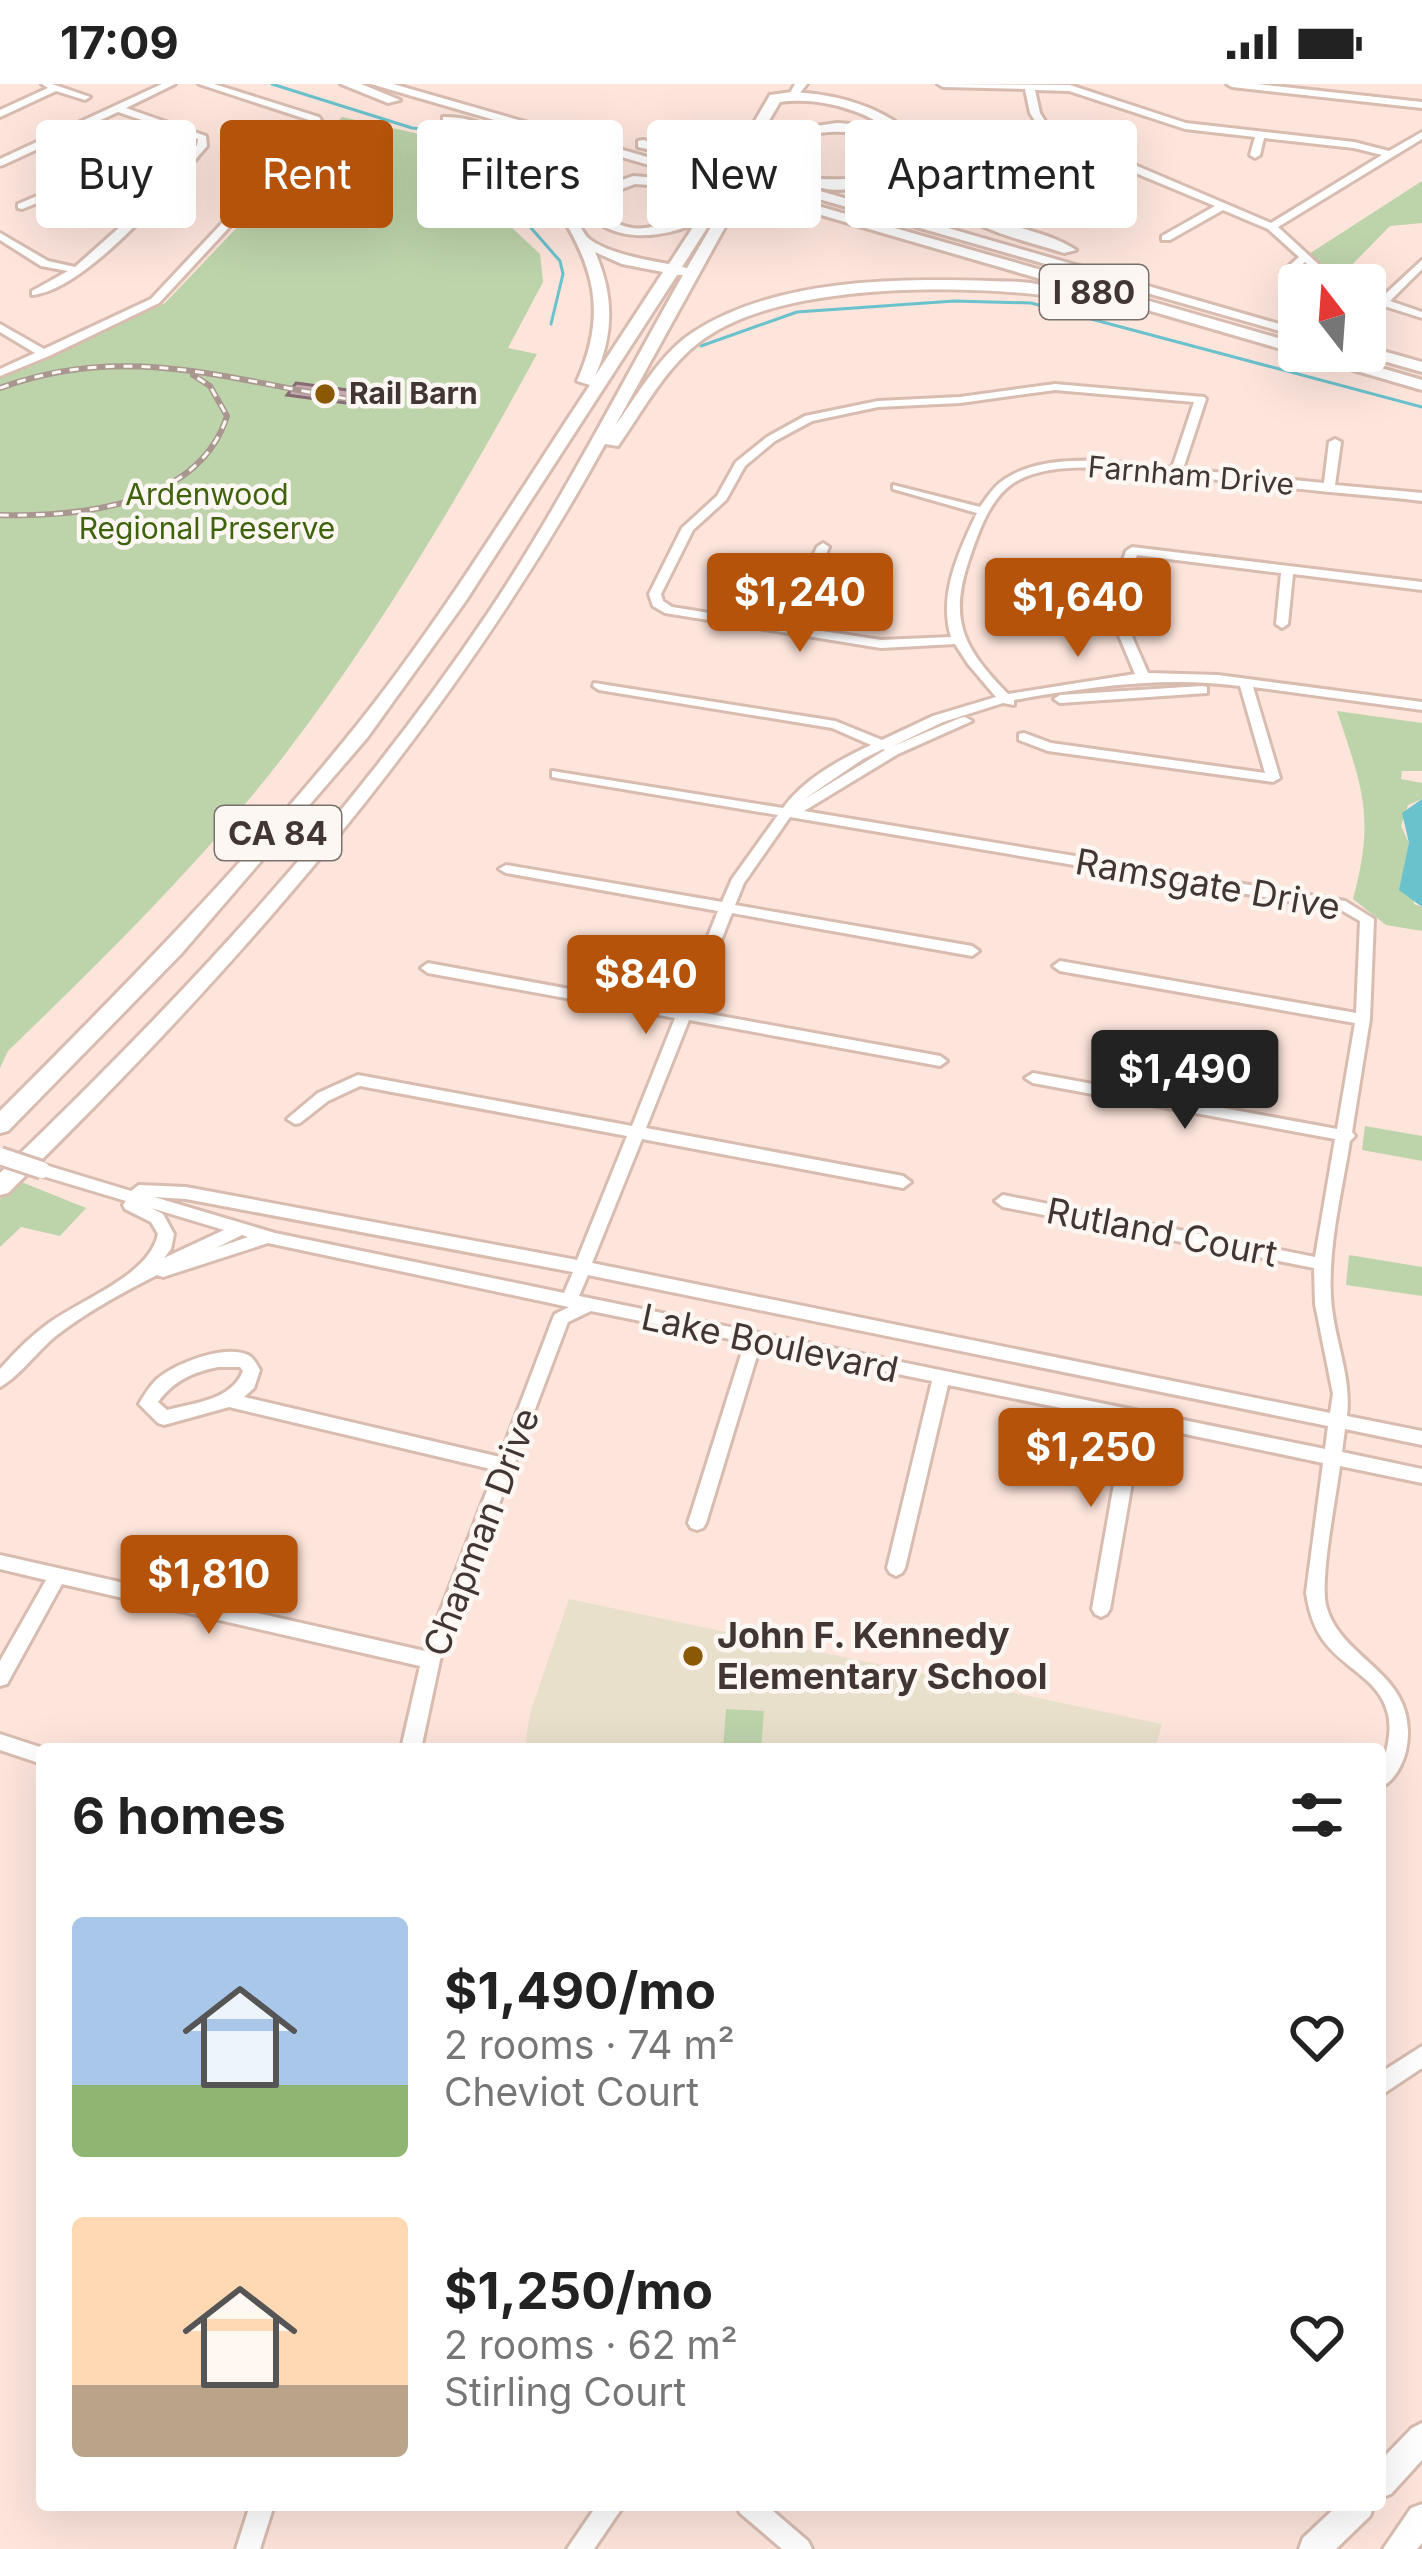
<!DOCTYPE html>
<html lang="en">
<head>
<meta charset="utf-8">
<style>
	:root { --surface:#fff; --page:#f2f2f2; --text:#222; --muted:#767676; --accent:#b45309 }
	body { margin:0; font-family:Inter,sans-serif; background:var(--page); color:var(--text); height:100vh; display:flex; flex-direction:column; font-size:45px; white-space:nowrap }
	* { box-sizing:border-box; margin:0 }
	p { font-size:39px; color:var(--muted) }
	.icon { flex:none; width:66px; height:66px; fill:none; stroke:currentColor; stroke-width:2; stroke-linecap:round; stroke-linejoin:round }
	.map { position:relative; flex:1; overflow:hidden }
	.side { position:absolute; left:36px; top:1659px; width:1350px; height:768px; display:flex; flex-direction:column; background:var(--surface); border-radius:12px; box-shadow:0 12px 48px #0002 }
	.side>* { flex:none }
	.top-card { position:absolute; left:36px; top:36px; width:1350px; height:108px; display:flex; gap:24px }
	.needle { width:78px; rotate:343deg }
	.tools { position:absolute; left:1278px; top:180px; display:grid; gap:24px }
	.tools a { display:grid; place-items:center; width:108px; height:108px; border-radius:12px; background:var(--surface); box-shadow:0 12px 48px #0002; font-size:60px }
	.price { position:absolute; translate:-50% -102px; padding:0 27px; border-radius:12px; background:var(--accent); color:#fff; font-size:39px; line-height:78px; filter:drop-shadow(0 3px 6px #0008) }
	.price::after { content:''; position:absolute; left:50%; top:72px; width:36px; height:27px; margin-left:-18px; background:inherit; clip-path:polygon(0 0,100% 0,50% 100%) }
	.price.selected { background:#222; color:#fff }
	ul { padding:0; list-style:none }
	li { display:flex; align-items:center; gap:36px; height:300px; padding:0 36px }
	li span { display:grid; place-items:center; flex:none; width:336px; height:240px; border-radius:12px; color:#555 }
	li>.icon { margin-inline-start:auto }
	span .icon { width:144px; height:144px; fill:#fffc; stroke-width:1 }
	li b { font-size:51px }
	h2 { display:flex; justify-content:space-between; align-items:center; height:144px; padding:0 36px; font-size:51px }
	.tag { padding:0 42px; border-radius:12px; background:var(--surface); box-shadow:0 12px 48px #0002; font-size:42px; line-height:108px }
	.tag.selected { background:var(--accent); color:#fff }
	.status { display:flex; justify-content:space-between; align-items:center; height:84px; padding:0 60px; background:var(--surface); direction:ltr }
	.status svg { height:33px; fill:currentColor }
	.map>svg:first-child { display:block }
	.education { fill:#e9e0cb }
	.green { fill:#bdd3aa }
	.water { fill:#6ac2cc }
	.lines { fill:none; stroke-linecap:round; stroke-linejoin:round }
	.stream { stroke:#6ac2cc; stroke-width:3 }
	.building { fill:#c7a9b2; stroke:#876b73; stroke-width:3 }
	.minor-casing { stroke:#d8bcb0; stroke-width:6 }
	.major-casing { stroke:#d8bcb0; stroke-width:6 }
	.highway-casing { stroke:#d8bcb0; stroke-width:6 }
	.minor { fill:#fff; fill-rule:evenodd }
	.major { fill:#fff; fill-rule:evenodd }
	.highway { fill:#fff; fill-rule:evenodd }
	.rail-casing { stroke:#a8968f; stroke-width:6 }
	.rail { stroke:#fdf7f4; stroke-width:3; stroke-dasharray:9; stroke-linecap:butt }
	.minor-bridge-casing { stroke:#d8bcb0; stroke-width:22; stroke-linecap:butt }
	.highway-bridge-casing { stroke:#d8bcb0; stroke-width:20; stroke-linecap:butt }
	.minor-bridge { stroke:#fff; stroke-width:16 }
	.highway-bridge { stroke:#fff; stroke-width:15 }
	.poi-dot { fill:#8b5903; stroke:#fdf7f4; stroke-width:4.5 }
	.labels { text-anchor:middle; stroke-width:9; stroke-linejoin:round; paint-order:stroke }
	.far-poi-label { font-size:30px; font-weight:bold; fill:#413631; stroke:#fdf7f4; text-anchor:start }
	.far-street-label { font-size:30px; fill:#413631; stroke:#fdf7f4 }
	.far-park-label { font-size:30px; fill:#3f620c; stroke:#fdf7f4 }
	.shield { fill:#fdf7f4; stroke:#79706c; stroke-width:3 }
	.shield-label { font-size:33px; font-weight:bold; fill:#413631 }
	.street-label { font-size:36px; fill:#413631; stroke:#fdf7f4 }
	.poi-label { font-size:36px; font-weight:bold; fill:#413631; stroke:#fdf7f4; text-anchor:start }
</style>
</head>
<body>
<div class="status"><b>17:09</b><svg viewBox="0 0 49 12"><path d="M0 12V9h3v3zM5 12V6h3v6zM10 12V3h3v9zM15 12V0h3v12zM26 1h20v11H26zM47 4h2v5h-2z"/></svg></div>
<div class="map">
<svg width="1422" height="2465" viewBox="0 0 1422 2465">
	<rect width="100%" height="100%" fill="#fde5dc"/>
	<polygon class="education" points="569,1515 1162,1640 1155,1665 525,1665 530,1629"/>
	<g class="green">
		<path d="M342 33 452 57 473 67 507 139 540 170 543 198 508 264 537 270C461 409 380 547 283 673 201 779 104 874 8 967L0 984V294L165 219Z"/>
		<polygon points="1422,97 1422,139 1390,142 1338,195 1309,170"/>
		<path d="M1337 627 1422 639V687H1402L1401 695 1422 699V715L1408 721 1401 742 1409 759 1414 820 1422 823V847L1386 841 1353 815C1375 734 1363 705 1337 627Z"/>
		<polygon points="1365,1042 1422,1052 1422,1077 1362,1066"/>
		<polygon points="19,1097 86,1124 60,1152 21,1143 0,1163 0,1115"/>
		<polygon points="1349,1171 1422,1183 1422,1212 1346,1201"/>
		<polygon points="726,1625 764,1627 761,1665 723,1665"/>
	</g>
	<polygon class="water" points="1422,715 1422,823 1399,806 1409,759 1402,729"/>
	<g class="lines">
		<g class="stream">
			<polyline points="272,0 412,44 455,48 492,70 518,129 560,177 563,190 551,240"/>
			<polyline points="701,262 797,228 954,217 1031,219 1422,323"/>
		</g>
	</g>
	<polygon class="building" points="296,299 362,308 353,320 287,311"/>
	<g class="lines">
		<defs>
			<g id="minor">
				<polygon points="42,0 52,0 90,13 85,16 56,7 0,33 0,26 48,4"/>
				<path d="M162 0H175L126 24 206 52 207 62C172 103 86 206 32 211V207L68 187 41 182 0 156V149L48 177 75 183 121 142 57 111 22 125 18 124V120L113 80 95 75 93 73 98 70 170 90 197 61 198 55 118 28 3 81 0 82V75ZM122 83 166 95 126 137 65 108Z"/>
				<polygon points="199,0 214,0 319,33 324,41 159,219 49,272 0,292 0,285 35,269 0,248 0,240 44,265 151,215 314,41 312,37"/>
				<path d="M938 0 1070 1 1186 39 1354 58 1389 67 1422 48V55L1278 143 1341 201H1330L1305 178 1292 189 1307 201H1299V203L1281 189 1299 173 1268 145 1223 126 1170 156H1162V152L1215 122 1121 83 1061 115H1053V111L1115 80 1045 50 1007 55V51L1040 45 1030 29 1025 5 943 3ZM1035 6 1069 7 1185 45 1255 53 1250 71 1255 74 1260 71 1264 54 1354 64 1382 71 1271 139 1050 45 1040 29Z"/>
				<polygon points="1227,0 1257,0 1422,18 1422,24 1232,3"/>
				<polygon points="1422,176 1422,185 1390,217 1422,228 1422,234 1365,216 1365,210 1381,214"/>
				<path d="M1055 300 1204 313 1206 315 1183 385 1324 399 1329 358 1335 355 1341 358 1335 401 1422 409V417C1392 413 1360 411 1330 408 1280 403 1227 397 1175 391 1129 387 1053 372 1012 400 988 417 977 452 968 479 948 539 966 567 1008 610L1135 590 1107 523 1126 467 1132 463 1422 498V506L1293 490 1288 540 1282 544 1276 540 1281 489 1137 471 1119 523 1148 589 1218 591 1422 618V626L1253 603 1280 694 1273 698 1048 667 1019 656V650L1024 649 1051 659 1265 689 1240 602C1163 592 1090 603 1014 616V621L1003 619 943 638 891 663 960 634 965 633 972 637 898 670 804 727 1345 817 1374 835 1370 935 1352 1048 1355 1052 1350 1057C1342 1108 1328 1161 1331 1213 1333 1254 1352 1291 1347 1332L1422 1347V1361L1345 1345 1342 1368 1422 1385V1399L1340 1382C1336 1415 1320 1492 1326 1521 1340 1578 1422 1589 1406 1667 1402 1682 1394 1697 1380 1704 1380 1678 1394 1657 1388 1630 1380 1596 1347 1586 1327 1561 1314 1546 1309 1528 1306 1509L1323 1379 1142 1341 1110 1525 1107 1530 1101 1533 1095 1530 1092 1525 1125 1337 948 1301 905 1484 902 1489 896 1492 890 1489 887 1484 932 1297 760 1262 706 1439 703 1444 697 1446 691 1444 688 1439 745 1258 591 1227 568 1238 515 1378 517 1382 511 1388 440 1576 421 1665H401L420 1582 62 1500 7 1600 0 1602V1577L46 1496 0 1485V1471L425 1567 495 1386 229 1323 164 1341 158 1339 139 1320C144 1311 149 1303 156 1296 174 1280 224 1260 248 1271 254 1274 257 1281 260 1286L254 1304 244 1313 500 1373 553 1234 555 1230 569 1223 268 1159 163 1193 157 1191C123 1208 88 1227 57 1251 38 1266 20 1292 0 1303V1285C15 1268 31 1252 49 1239 82 1215 150 1191 158 1150L151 1138 125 1125 123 1121 126 1117 36 1090 34 1086 42 1080 131 1107 139 1101 186 1103 577 1176 627 1052 360 1002 328 1017 300 1039 295 1040 287 1035 318 1009 358 991 632 1042 675 934 428 889 421 884 428 879 679 925 718 827 506 789 499 785 506 781 722 818 732 795 778 731 557 694 552 693V687L783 724C804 695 839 676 871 661L832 644 599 606 593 602 594 599 835 637 882 656 933 632 996 613 968 580 955 560 881 564 665 529 653 522 649 510 682 444 717 412 736 378 767 353 805 332 878 317 960 313ZM1055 306 1194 318 1172 384C1123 379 1049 366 1005 395 994 402 988 412 980 423L893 401V405L977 429C959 467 938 511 951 553L881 556 796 543 829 463 823 459 817 463 784 541 672 523 663 517 661 510 693 446 726 416 745 382 775 357 812 337 878 323 960 319ZM883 665 885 666 803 716 863 675ZM790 733 1341 826 1360 837 1356 929 1060 877 1053 882 1060 887 1355 939 1337 1045 1033 989 1025 994 1033 999 1335 1055 1315 1173 1003 1111 995 1117 1003 1123 1314 1184 1315 1220 1333 1310 1330 1329 592 1179 642 1055 903 1104 911 1098 903 1092 646 1044 689 936 940 982 947 977 940 972 693 927 732 829 972 872 979 867 972 862 735 821 744 799ZM154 1113 186 1115 573 1188 564 1209 275 1149ZM151 1124 224 1146 164 1174 171 1165 174 1150 163 1130ZM242 1151 248 1153 216 1164ZM588 1191 1328 1342 1325 1365 579 1212ZM218 1283H240L243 1287C232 1316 194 1319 167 1326L158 1318C173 1297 193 1288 218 1283Z"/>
				<polygon points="1202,602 1207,603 1207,609 1060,619 1054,615 1060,611"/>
				<polygon points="0,1650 46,1665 42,1665 42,1680 0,1666"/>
				<polygon points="1422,1962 1422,1984 1380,2012 1380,1989"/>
				<polygon points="250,2421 274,2421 260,2465 236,2465"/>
				<polygon points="597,2421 624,2421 594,2465 567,2465"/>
				<polygon points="736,2421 766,2421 808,2457 812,2465 782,2465 740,2429"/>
			</g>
			<g id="major">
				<polygon points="795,0 807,0 795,15 789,11"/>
				<polygon points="1422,2339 1422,2376 1391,2410 1380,2414 1380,2377 1412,2344"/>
				<polygon points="1422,2420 1422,2459 1417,2465 1383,2465 1411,2424"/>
				<polygon points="1338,2421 1374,2421 1370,2432 1336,2465 1299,2465 1303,2454"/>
			</g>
			<g id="highway">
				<polygon points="341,0 361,0 400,16 388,19"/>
				<polygon points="371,0 393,0 1299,260 1299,267 1323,267 1422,296 1422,306"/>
				<path d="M792 8C839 10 897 25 925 67 938 86 945 106 964 120 998 144 1043 144 1076 166L1064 169C1026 157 983 148 951 124 933 110 925 89 913 71 887 30 825 12 780 18L757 57H747L745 54 770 11Z"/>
				<path d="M443 33C501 32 540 78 569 121 575 130 581 147 588 154 606 169 646 176 669 180L695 140C657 155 614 159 584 127L589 108 633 92 682 96V102L677 103 635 100 601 113 598 126C645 168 671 125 710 126L712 136 682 183 687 184 718 131 730 134 615 342C638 311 659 271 692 249 774 195 894 194 990 197 1009 198 1036 196 1053 206L1045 211C950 201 774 198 697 260 664 286 642 328 618 362L605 360C449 644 239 883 8 1109L0 1111V1089C179 917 349 736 488 529 560 421 619 304 683 191H677L465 518 367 654 181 870 8 1047 0 1049V1027C122 905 244 781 353 646 440 538 513 417 590 301L577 297C608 228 594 181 554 120 542 102 531 81 513 68 492 54 467 47 443 39ZM595 168 622 180 663 188 595 292C614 250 614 211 595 168Z"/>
				<path d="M837 39C865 40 886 47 905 68L900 87C874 105 833 113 805 98L807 95C837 94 861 100 888 82L891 69C855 34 810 50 768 62L761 58 796 45Z"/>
				<polygon points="643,56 719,73 720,78 1293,244 1280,247 696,80 695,76 638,63 638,57"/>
				<polygon points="1365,262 1422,278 1422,288 1359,270 1357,267 1365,267"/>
			</g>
		</defs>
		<use href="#minor" class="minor-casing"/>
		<use href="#major" class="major-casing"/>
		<use href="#highway" class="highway-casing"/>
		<use href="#minor" class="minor"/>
		<use href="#major" class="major"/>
		<use href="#highway" class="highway"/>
		<defs>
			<g id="rail">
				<path d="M0 304C126 258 228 296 354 316"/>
				<path d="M0 431C81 433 199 421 227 332L210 302 193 291"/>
			</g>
		</defs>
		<use href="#rail" class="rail-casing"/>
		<use href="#rail" class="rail"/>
		<defs>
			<polyline id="minor-bridge" points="0,1072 42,1086"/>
			<polyline id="highway-bridge" points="723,134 768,58"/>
		</defs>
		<use href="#minor-bridge" class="minor-bridge-casing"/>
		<use href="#highway-bridge" class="highway-bridge-casing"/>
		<use href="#minor-bridge" class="minor-bridge"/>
		<use href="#highway-bridge" class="highway-bridge"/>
	</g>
	<g class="poi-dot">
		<circle cx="325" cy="310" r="12"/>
		<circle cx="693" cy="1572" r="12"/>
	</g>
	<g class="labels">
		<g class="far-poi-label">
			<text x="349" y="320">Rail Barn</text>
		</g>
		<g class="far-street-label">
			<text transform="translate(1191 392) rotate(5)" y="10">Farnham Drive</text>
		</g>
		<g class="far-park-label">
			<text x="207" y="421">Ardenwood<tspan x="207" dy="34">Regional Preserve</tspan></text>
		</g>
		<g class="shield">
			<rect x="1040" y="181" width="108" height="54" rx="9"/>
			<rect x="215" y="722" width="126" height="54" rx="9"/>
		</g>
		<g class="shield-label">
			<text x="1094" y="220">I 880</text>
			<text x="278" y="761">CA 84</text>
		</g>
		<g class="street-label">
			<text transform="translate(1208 800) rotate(10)" y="13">Ramsgate Drive</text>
			<text transform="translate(1162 1148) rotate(11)" y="13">Rutland Court</text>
			<text transform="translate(770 1259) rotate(12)" y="13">Lake Boulevard</text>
			<text transform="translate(481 1448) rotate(-69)" y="13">Chapman Drive</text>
		</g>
		<g class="poi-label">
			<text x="717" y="1564">John F. Kennedy<tspan x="717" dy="41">Elementary School</tspan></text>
		</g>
	</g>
</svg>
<div class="tools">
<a><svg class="needle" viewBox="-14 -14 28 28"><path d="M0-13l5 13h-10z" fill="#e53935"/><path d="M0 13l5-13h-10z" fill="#767676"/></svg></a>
</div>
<b class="price" style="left:800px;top:571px">$1,240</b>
<b class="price" style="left:1078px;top:576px">$1,640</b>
<b class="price" style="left:646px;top:953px">$840</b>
<b class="price selected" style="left:1185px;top:1048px">$1,490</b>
<b class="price" style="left:1091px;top:1426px">$1,250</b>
<b class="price" style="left:209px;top:1553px">$1,810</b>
<div class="top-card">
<a class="tag">Buy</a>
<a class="tag selected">Rent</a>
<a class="tag">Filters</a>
<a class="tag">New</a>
<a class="tag">Apartment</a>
</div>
<section class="side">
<h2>6 homes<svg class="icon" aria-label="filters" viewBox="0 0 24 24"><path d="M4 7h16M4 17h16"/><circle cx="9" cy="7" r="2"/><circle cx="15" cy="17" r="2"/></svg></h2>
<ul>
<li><span style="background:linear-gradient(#a9c7e8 70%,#8fb573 0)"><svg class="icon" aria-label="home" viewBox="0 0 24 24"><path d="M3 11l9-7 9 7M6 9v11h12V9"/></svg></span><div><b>$1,490/mo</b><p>2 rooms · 74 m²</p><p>Cheviot Court</p></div><svg class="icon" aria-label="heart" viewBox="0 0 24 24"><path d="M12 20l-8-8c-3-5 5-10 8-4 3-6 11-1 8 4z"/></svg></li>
<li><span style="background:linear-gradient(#ffd9b3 70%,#b9a48a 0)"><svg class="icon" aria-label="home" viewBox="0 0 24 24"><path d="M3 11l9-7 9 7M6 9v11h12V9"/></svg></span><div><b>$1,250/mo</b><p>2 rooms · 62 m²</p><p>Stirling Court</p></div><svg class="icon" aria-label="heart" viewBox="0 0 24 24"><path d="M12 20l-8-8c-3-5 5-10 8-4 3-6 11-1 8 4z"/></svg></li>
</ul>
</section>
</div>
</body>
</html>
